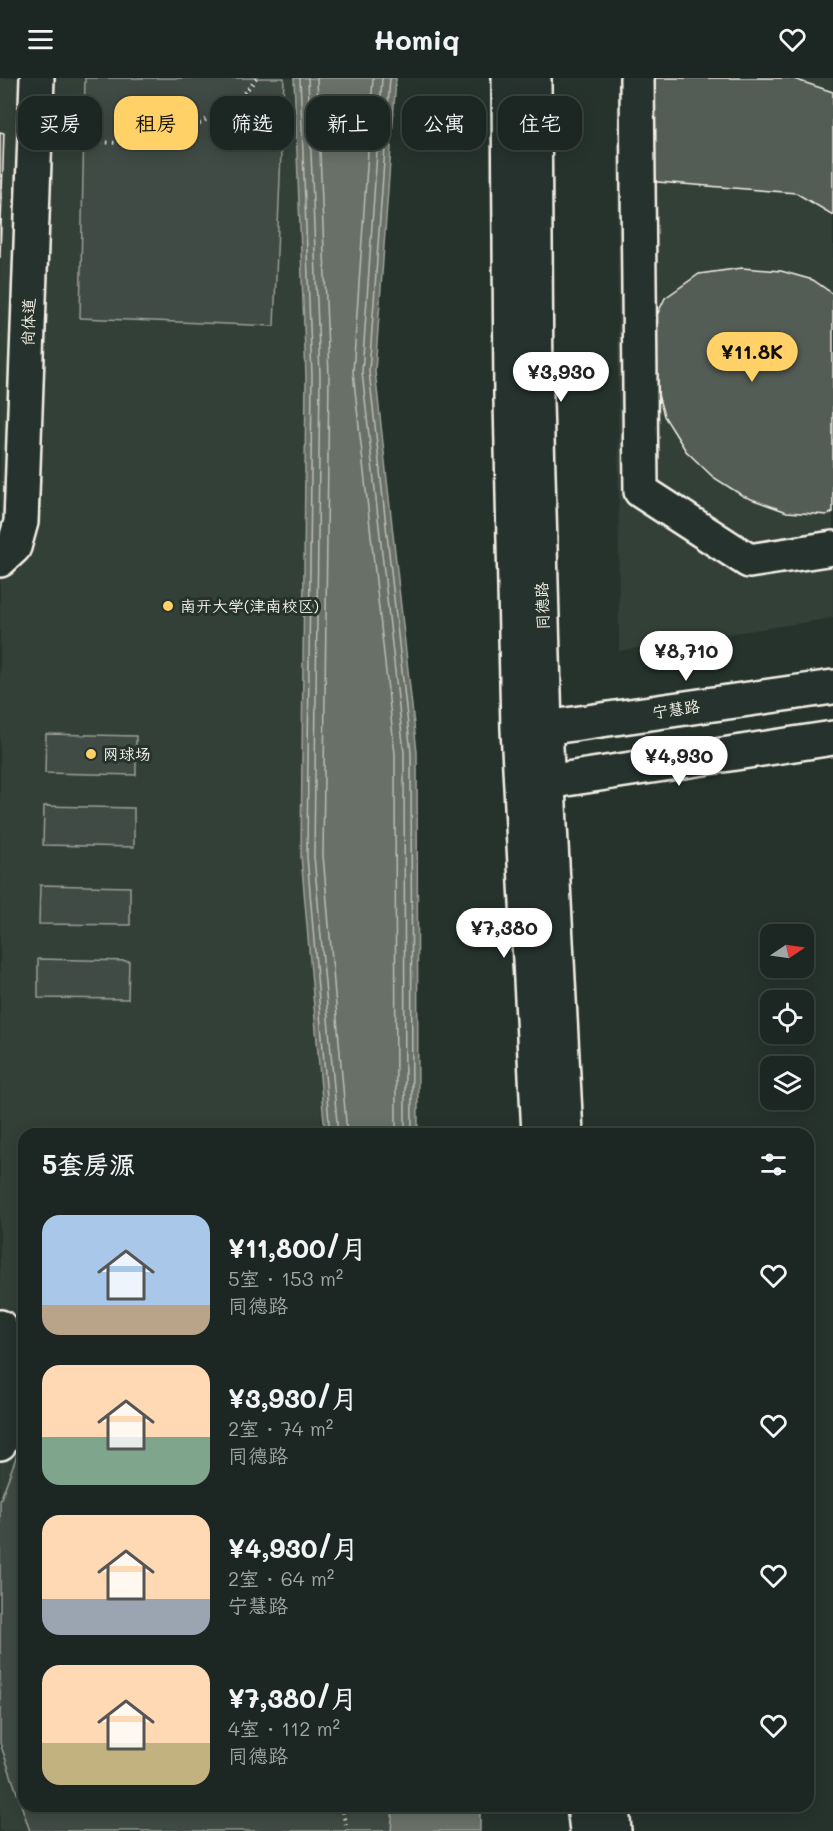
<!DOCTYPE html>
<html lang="zh">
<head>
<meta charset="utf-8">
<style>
	:root { --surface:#1c2622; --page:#29322f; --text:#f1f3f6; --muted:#a0a5a5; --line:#3a4340; --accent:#ffd166 }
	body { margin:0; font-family:Mali,"LXGW WenKai TC",sans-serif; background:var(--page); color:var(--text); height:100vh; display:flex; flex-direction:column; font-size:22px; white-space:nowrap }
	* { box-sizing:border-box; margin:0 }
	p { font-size:20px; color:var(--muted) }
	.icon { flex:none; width:33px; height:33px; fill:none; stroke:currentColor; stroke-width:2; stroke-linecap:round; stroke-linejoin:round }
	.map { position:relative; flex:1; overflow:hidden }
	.drawer { position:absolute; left:18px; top:1050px; width:796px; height:684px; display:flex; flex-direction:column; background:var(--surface); border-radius:18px; box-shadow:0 3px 15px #0003,0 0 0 2px var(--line) }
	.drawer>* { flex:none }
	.top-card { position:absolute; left:18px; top:18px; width:798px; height:54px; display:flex; gap:12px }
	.needle { width:39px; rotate:77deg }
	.controls { position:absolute; left:760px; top:846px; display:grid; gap:12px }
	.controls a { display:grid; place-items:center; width:54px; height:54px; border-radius:12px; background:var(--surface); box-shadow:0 3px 15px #0003,0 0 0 2px var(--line); font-size:30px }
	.price { position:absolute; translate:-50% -51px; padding:0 14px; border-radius:21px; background:#fff; color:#222; font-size:20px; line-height:39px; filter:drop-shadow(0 2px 3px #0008) }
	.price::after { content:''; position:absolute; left:50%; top:36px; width:18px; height:14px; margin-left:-9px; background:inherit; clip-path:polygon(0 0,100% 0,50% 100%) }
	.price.active { background:var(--accent); color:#111 }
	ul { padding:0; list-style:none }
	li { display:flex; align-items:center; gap:18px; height:150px; padding:0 24px }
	li span { display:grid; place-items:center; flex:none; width:168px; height:120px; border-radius:18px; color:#555 }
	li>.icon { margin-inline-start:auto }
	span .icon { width:72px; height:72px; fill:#fffc; stroke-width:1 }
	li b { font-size:26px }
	h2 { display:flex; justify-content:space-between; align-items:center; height:72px; padding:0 24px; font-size:26px }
	.pill { padding:0 21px; border-radius:18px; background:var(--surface); box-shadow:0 3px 15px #0003,0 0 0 2px var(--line); font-size:21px; line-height:54px }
	.pill.active { background:var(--accent); color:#111 }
	header { display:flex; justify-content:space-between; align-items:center; height:78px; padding:0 24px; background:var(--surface); font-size:27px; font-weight:700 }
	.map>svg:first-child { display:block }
	.built { fill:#333f39 }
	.green { fill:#414b45; stroke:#9a9e96; stroke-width:1.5 }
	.water { fill:#676f68; stroke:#9fa39b; stroke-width:1.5 }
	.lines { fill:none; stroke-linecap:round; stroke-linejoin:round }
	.shore { stroke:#bcbdb5; stroke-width:1.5 }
	.building { fill:#525c55; stroke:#f4f1e8; stroke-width:1.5 }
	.minor-casing { stroke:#f4f1e8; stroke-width:38 }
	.major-casing { stroke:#f4f1e8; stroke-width:38 }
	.path { stroke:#f4f1e8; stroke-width:4; stroke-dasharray:1.5 4.5; stroke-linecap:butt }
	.minor { stroke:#26332d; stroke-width:33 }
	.major { stroke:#26332d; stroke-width:33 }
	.poi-dot { fill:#ffd166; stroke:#26332d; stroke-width:2 }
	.labels { text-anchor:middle; stroke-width:6; stroke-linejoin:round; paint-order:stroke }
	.street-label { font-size:16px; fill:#f4f1e8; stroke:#26332d }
	.poi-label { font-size:16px; fill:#f4f1e8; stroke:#26332d; text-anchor:start }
</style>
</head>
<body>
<header><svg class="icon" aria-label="menu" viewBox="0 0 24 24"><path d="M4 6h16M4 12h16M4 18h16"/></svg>Homiq<svg class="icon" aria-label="heart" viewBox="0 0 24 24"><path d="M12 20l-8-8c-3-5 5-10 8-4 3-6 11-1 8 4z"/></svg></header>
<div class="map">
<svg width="833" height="1753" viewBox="0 0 833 1753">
	<rect width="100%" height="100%" fill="#26332d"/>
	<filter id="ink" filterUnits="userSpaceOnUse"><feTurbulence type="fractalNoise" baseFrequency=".0167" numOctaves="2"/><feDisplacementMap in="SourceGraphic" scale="12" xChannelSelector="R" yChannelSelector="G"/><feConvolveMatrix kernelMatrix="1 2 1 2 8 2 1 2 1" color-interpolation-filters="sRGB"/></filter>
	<g filter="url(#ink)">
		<g class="built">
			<polygon points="0,0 351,0 321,1056 24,1056 24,1728 366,1753 0,1753"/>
			<polygon points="617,0 833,0 833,540 619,573"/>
		</g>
		<g class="green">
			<polygon points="85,0 284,0 274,248 80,240"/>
			<polygon points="46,656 136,658 136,697 45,695"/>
			<polygon points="44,728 134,730 134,769 43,767"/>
			<polygon points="40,807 130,809 130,847 39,846"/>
			<polygon points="38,881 129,883 128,921 38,920"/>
			<polygon points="24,1358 24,1728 393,1728 396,1753 30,1753 0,1665 0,1423"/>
		</g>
		<g class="water">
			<polygon points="294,0 396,0 375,293 417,674 418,1056 325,1056 301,778 306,298"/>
			<polygon points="393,1728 480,1728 480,1753 391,1753"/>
		</g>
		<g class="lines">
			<g class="shore">
				<polyline points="300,0 312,298 307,778 330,1056"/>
				<polyline points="308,0 320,298 314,778 338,1056"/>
				<polyline points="317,0 329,298 323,777 347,1056"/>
				<polyline points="373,0 353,294 395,676 396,1056"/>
				<polyline points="382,0 362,294 404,675 405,1056"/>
				<polyline points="390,0 369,293 411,675 412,1056"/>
			</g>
		</g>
		<g class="building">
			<polygon points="646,0 791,0 833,14 833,137 796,115 645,103"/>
			<polygon points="0,54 4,55 0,180"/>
			<polygon points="742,190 781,193 813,202 833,216 833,434 828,437 787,434 743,418 713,399 686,373 664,338 651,292 650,252 665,220 699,196"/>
		</g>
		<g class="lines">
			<defs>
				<g id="minor">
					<polyline points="637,0 641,413 749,483 833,470"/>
					<polyline points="0,482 14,469 21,444 37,0"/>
					<path d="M0 1249C11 1287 9 1327 0 1365"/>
				</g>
				<g id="major">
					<polyline points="509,0 511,322 518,651 539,1056"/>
					<polyline points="534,0 536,323 545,650 566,1056"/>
					<polyline points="523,650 545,650 833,609"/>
					<polyline points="526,704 547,704 833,660"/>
					<polyline points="584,1728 587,1753"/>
					<polyline points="612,1728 614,1753"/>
				</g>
			</defs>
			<use href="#minor" class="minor-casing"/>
			<use href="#major" class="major-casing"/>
			<g class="path">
				<path d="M65 61C92 63 121 67 148 64 177 61 242 26 256 0"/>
				<polyline points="342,1728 347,1753"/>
			</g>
			<use href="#minor" class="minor"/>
			<use href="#major" class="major"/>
		</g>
	</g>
	<g class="poi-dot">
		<circle cx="168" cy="528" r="6"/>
		<circle cx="91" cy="676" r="6"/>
	</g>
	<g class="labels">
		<g class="street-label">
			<text transform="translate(28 244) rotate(-88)" y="6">尚体道</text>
			<text transform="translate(542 528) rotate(-92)" y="6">同德路</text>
			<text transform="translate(676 631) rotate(-8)" y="6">宁慧路</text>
		</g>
		<g class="poi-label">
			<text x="180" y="534">南开大学(津南校区)</text>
			<text x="103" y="682">网球场</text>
		</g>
	</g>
</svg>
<div class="controls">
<a><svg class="needle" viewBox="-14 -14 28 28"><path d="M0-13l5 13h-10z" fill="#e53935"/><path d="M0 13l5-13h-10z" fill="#a0a5a5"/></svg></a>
<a><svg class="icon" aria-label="locate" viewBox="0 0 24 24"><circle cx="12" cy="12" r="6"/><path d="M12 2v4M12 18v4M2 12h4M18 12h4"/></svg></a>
<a><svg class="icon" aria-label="layers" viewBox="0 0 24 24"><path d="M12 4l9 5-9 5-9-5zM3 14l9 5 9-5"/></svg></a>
</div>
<b class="price active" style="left:752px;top:305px">¥11.8K</b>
<b class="price" style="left:561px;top:325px">¥3,930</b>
<b class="price" style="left:686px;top:604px">¥8,710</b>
<b class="price" style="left:679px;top:709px">¥4,930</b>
<b class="price" style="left:504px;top:881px">¥7,380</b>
<div class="top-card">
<a class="pill">买房</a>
<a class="pill active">租房</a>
<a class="pill">筛选</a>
<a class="pill">新上</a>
<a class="pill">公寓</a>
<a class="pill">住宅</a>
</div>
<section class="drawer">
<h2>5套房源<svg class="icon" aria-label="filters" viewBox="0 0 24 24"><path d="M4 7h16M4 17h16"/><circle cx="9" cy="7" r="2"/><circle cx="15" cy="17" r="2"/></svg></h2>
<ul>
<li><span style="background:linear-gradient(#a9c7e8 75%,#b9a48a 0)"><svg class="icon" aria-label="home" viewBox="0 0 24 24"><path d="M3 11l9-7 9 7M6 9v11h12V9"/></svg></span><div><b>¥11,800/月</b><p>5室 · 153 m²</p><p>同德路</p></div><svg class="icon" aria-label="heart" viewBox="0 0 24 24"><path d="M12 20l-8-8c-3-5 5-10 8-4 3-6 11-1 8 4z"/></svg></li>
<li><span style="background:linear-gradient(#ffd9b3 60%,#7fa58c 0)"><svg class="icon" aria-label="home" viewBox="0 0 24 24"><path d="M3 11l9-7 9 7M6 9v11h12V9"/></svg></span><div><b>¥3,930/月</b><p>2室 · 74 m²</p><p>同德路</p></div><svg class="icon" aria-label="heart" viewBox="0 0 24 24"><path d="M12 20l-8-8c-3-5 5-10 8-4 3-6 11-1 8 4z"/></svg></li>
<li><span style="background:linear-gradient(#ffd9b3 70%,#9aa5b1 0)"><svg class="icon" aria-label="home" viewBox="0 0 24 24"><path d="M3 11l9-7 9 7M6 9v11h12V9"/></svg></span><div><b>¥4,930/月</b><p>2室 · 64 m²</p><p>宁慧路</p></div><svg class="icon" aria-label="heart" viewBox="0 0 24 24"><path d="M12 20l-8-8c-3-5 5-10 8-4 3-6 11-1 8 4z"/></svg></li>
<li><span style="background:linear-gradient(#ffd9b3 65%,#c2b280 0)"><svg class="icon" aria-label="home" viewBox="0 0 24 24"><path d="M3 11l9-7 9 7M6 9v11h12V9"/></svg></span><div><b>¥7,380/月</b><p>4室 · 112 m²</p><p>同德路</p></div><svg class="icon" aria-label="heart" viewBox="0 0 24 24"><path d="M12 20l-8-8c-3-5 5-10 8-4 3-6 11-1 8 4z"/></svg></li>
</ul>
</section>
</div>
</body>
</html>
